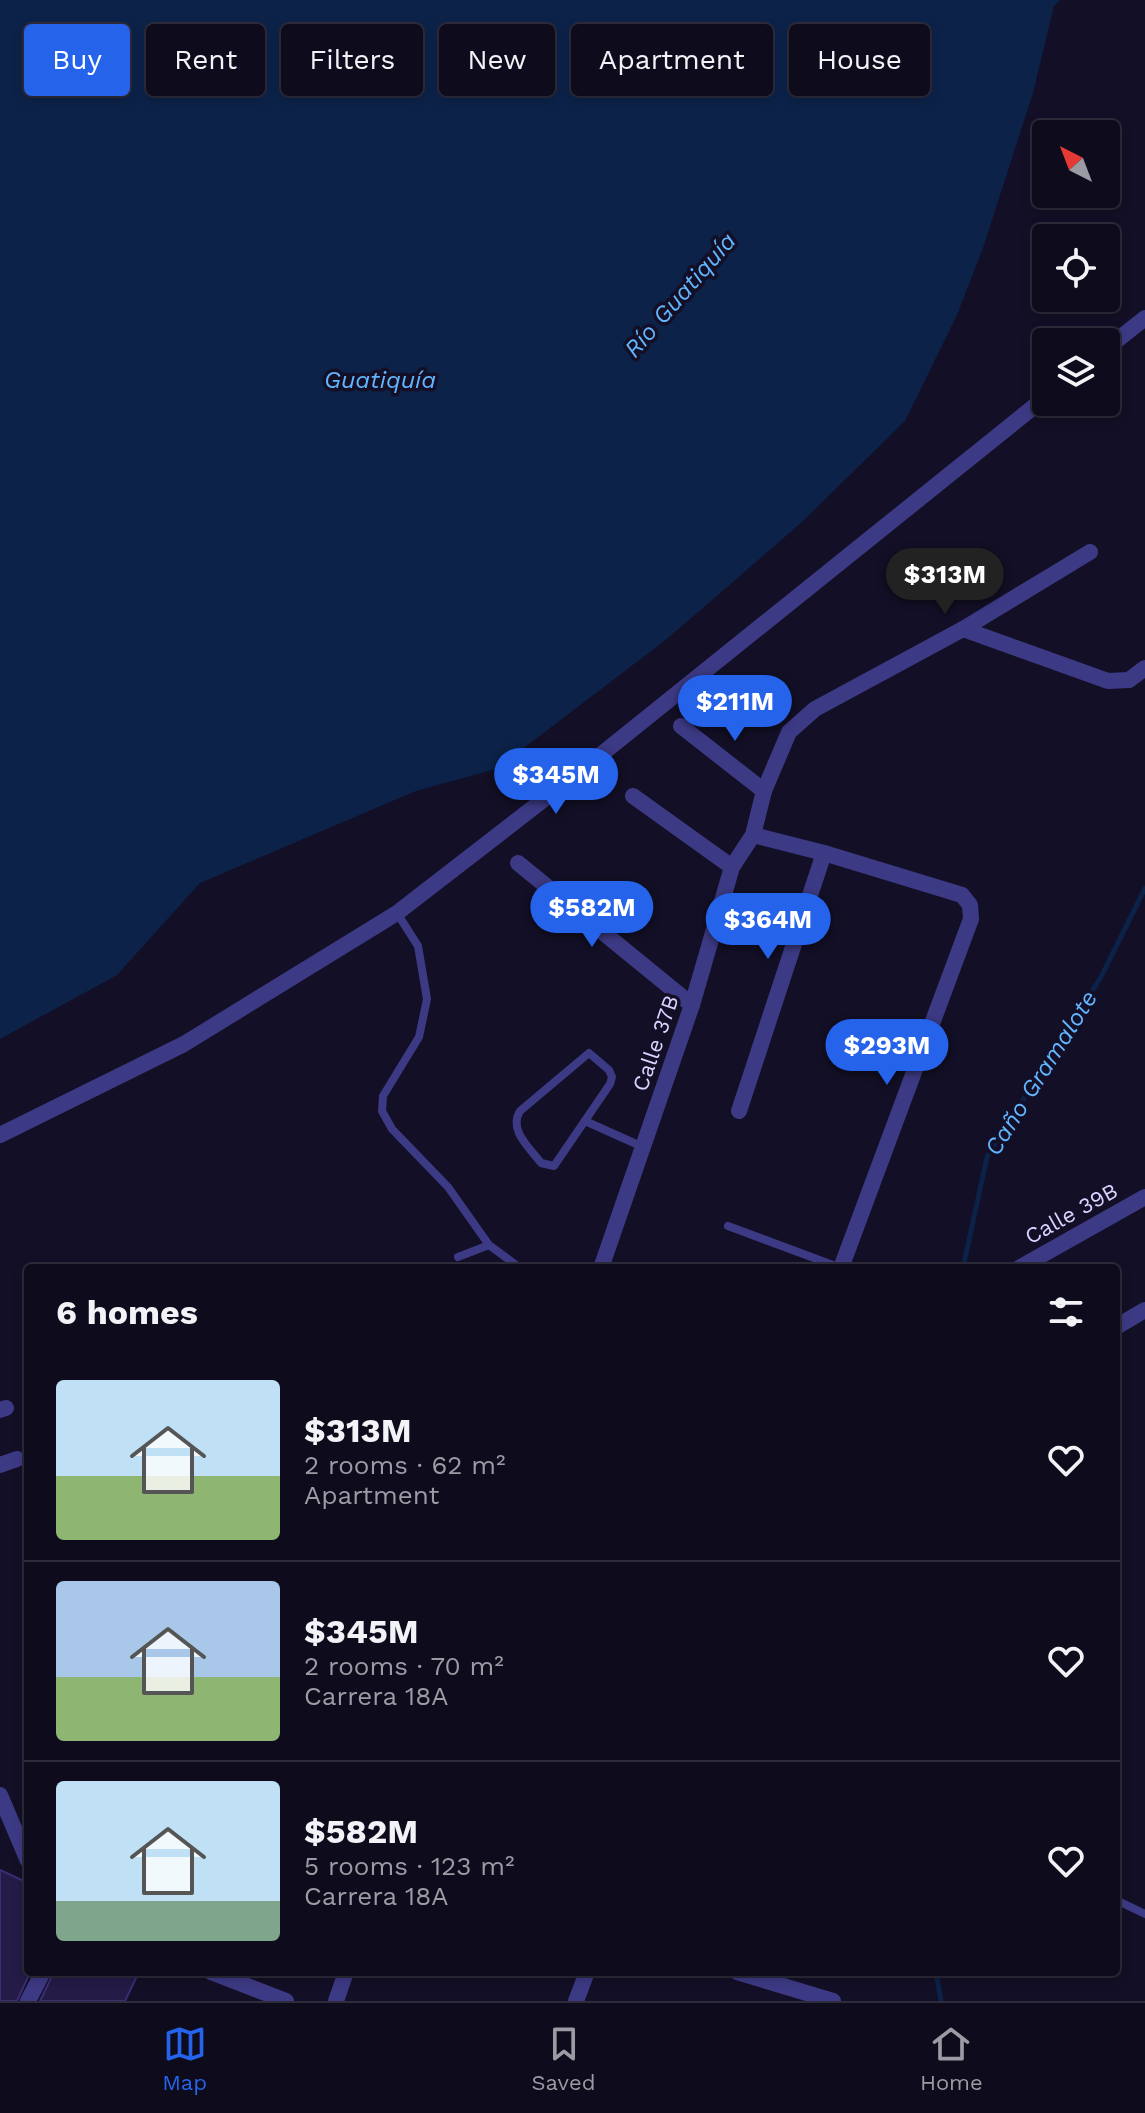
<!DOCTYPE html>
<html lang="en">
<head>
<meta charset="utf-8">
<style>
	:root { --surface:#0e0b1c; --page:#171425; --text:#f1f3f6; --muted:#9b9ba3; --line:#2e2b3b; --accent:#2563eb }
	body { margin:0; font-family:"Work Sans",sans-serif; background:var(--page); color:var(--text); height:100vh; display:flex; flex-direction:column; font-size:30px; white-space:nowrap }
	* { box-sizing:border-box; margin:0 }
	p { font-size:26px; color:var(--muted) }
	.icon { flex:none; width:44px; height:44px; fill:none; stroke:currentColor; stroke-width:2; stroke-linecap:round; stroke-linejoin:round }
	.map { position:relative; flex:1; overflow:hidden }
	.side { position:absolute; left:24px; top:1264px; width:1096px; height:712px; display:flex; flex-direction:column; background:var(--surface); border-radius:8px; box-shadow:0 4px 12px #0003,0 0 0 2px var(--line) }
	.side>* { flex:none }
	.guide { position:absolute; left:24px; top:24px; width:1098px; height:72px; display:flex; gap:16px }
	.needle { width:52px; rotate:318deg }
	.fabs { position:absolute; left:1032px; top:120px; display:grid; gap:16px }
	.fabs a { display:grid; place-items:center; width:88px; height:88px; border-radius:8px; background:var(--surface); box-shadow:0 4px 12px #0003,0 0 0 2px var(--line); font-size:40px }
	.price { position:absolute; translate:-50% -68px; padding:0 18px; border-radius:28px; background:var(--accent); color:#fff; font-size:26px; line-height:52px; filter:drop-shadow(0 2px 4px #0008) }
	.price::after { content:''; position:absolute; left:50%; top:48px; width:24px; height:18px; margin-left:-12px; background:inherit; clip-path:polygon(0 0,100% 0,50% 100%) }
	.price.selected { background:#222; color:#fff }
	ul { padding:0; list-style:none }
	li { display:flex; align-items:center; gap:24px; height:200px; padding:0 32px }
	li+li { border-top:2px solid var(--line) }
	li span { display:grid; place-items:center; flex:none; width:224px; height:160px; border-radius:8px; color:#555 }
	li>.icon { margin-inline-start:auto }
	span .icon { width:96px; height:96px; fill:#fffc; stroke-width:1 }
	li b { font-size:34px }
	h2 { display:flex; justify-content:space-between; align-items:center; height:96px; padding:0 32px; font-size:34px }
	.tag { padding:0 28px; border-radius:8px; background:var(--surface); box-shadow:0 4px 12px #0003,0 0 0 2px var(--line); font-size:28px; line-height:72px }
	.tag.selected { background:var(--accent); color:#fff }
	.tabs { display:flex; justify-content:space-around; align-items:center; height:112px; border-top:2px solid var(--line); background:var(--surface); font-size:22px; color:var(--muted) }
	.tabs a { display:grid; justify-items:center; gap:4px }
	.tabs .selected { color:var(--accent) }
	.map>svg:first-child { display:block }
	.water { fill:#0c2248 }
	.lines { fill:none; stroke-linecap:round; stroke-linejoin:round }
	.stream { stroke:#0c2248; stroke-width:5 }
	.building { fill:#241b47; stroke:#3b2d73; stroke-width:2 }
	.service { stroke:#3d3a85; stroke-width:8 }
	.minor { stroke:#3d3a85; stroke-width:16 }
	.labels { text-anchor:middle; stroke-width:7; stroke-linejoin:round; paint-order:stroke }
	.street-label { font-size:22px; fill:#d9d4ff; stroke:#130f26 }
	.water-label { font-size:24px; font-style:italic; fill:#62b6ff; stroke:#130f26 }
</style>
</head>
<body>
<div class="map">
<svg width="1145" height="2001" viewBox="0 0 1145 2001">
	<rect width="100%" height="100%" fill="#130f26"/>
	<polygon class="water" points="0,0 1060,0 1054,6 1033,93 983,248 957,315 905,421 802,522 667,639 496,769 416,791 200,883 117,975 0,1039"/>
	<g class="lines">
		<g class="stream">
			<polyline points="963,1268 987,1157 1101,977 1145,888"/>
			<polyline points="936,1972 941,2001"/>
		</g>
	</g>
	<g class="building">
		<polygon points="0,1870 28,1883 28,1977 17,2001 0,2001"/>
		<polygon points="54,1972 139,1972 125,2001 40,2001"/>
	</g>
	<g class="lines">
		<g class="service">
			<polyline points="397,913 418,946 427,999 419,1037 383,1096 382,1111 392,1129 448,1187 489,1245 520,1268"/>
			<path d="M589 1053 609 1070 612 1077 610 1084 554 1166 541 1163C530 1148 508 1130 520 1111Z"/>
			<polyline points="585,1121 643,1147"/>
			<polyline points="728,1226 841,1268"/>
			<polyline points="458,1257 489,1245"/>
			<polyline points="1116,1900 1145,1914"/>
		</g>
		<g class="minor">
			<polyline points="1106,349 1145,318"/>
			<polyline points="963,629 1108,681 1129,680 1145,668"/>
			<polyline points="681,726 764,791"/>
			<polyline points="633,796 732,867"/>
			<polyline points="824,853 962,895 970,905 971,919 841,1268"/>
			<polyline points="518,863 692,1005"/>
			<polyline points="739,1111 824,853 753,835"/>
			<polyline points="0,1135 184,1044 397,913 583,769 1046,397"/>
			<polyline points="601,1268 692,1005 732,867 753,835 764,791 789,732 815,709 963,629 1090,552"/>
			<polyline points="1019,1268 1145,1197"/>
			<polyline points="1116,1327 1145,1310"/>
			<polyline points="0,1410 6,1408"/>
			<polyline points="0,1465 17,1459"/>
			<polyline points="0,1795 28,1861"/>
			<polyline points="211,1972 286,2001"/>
			<polyline points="737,1972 833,2001"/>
			<polyline points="28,2001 43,1972"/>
			<polyline points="336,2001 346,1972"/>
			<polyline points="576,2001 587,1972"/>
		</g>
	</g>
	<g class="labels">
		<g class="street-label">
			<text transform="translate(655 1043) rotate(-71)" y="8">Calle 37B</text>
			<text transform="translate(1071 1213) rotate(-29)" y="8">Calle 39B</text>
		</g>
		<g class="water-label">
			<text transform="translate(680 295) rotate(-49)" y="8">Río Guatiquía</text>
			<text x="380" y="388">Guatiquía</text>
			<text transform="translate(1041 1073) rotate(-58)" y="8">Caño Gramalote</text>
		</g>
	</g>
</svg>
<div class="fabs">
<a><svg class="needle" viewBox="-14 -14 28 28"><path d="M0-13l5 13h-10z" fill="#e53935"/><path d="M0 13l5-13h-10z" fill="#9b9ba3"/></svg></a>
<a><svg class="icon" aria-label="locate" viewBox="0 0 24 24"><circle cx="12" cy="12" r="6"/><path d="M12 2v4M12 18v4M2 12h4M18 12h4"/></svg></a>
<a><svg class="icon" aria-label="layers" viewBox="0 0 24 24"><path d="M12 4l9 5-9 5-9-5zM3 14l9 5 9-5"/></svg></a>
</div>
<b class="price selected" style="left:945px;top:616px">$313M</b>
<b class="price" style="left:735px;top:743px">$211M</b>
<b class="price" style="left:556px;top:816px">$345M</b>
<b class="price" style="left:592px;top:949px">$582M</b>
<b class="price" style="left:768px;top:961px">$364M</b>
<b class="price" style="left:887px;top:1087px">$293M</b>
<div class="guide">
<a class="tag selected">Buy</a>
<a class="tag">Rent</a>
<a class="tag">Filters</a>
<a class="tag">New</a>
<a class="tag">Apartment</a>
<a class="tag">House</a>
</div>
<section class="side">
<h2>6 homes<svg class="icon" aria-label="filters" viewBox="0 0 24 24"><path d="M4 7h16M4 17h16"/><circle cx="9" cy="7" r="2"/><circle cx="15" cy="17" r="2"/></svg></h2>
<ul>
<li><span style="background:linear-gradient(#bfe0f5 60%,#8fb573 0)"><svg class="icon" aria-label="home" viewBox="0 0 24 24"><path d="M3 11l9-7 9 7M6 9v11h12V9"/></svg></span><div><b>$313M</b><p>2 rooms · 62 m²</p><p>Apartment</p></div><svg class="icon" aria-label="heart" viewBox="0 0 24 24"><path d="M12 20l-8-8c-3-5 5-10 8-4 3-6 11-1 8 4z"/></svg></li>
<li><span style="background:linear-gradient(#a9c7e8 60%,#8fb573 0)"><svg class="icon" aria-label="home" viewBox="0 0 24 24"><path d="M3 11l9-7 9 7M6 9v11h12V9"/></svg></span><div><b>$345M</b><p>2 rooms · 70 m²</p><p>Carrera 18A</p></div><svg class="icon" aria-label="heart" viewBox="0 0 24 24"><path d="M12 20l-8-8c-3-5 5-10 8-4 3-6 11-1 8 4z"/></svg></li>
<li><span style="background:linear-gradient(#bfe0f5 75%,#7fa58c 0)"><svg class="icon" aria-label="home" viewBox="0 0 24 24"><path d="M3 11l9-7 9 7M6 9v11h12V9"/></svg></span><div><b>$582M</b><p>5 rooms · 123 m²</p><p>Carrera 18A</p></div><svg class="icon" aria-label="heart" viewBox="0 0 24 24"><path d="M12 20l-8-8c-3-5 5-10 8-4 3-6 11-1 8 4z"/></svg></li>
</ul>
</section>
</div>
<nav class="tabs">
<a class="selected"><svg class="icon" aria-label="map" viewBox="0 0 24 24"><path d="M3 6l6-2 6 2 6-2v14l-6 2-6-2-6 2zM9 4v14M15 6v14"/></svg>Map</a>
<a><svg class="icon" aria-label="saved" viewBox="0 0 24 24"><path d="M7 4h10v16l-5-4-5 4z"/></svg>Saved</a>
<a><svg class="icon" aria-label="home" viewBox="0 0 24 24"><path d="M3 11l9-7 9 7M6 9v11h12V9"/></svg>Home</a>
</nav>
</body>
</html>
